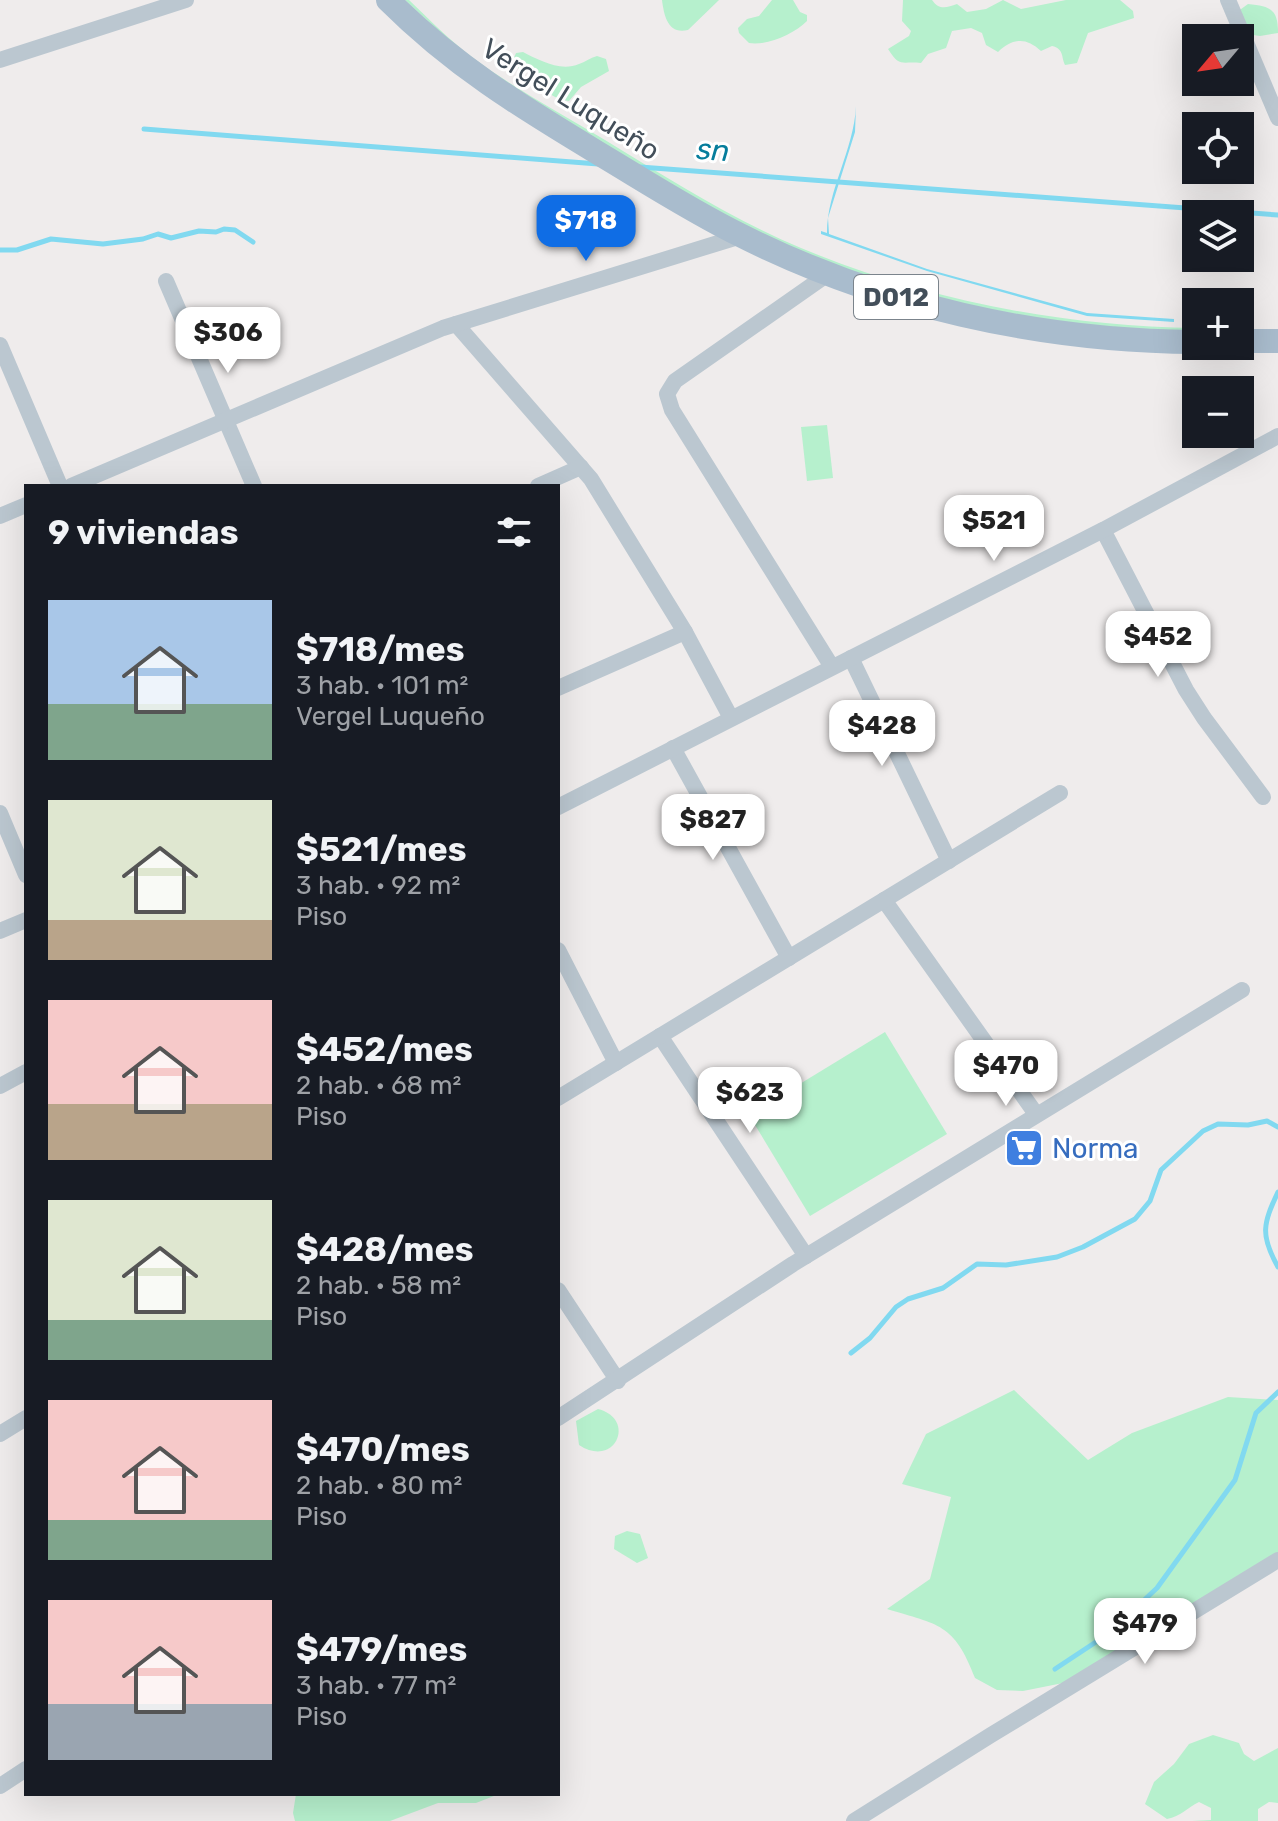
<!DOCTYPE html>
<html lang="es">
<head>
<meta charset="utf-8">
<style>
	:root { --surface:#171b24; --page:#242831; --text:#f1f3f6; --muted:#9ea1a6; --accent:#0f6de5 }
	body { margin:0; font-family:Rubik,sans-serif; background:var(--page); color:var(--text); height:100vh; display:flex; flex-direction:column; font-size:30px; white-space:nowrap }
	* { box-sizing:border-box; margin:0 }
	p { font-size:26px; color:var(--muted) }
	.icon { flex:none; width:44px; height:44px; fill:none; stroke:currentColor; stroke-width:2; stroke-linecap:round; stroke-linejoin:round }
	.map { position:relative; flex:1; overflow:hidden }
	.details { position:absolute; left:24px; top:484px; width:536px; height:1312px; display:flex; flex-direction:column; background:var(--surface); border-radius:0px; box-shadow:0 8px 32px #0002 }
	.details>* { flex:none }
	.needle { width:52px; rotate:241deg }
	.buttons { position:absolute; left:1182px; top:24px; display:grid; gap:16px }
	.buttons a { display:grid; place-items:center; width:72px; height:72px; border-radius:0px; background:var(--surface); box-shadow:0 8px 32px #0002; font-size:40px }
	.price { position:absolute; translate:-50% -68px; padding:0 18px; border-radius:16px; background:#fff; color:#222; font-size:26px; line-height:52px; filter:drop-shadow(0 2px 4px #0008) }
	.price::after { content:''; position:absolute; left:50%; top:48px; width:24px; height:18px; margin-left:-12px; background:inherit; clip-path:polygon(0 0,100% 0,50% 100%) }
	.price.selected { background:var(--accent); color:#fff }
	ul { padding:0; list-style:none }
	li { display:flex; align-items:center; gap:24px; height:200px; padding:0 24px }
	li span { display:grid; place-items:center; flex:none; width:224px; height:160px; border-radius:0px; color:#555 }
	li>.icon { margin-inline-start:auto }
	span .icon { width:96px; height:96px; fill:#fffc; stroke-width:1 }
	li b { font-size:34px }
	h2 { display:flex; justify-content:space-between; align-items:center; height:96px; padding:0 24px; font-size:34px }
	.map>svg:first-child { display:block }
	.green { fill:#b6f0cd }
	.water { fill:#81d9f0 }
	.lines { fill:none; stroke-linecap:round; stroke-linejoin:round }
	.stream { stroke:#81d9f0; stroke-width:5 }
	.street { stroke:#bbc7d0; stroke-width:16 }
	.primary { stroke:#a9bccd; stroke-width:24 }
	.labels { text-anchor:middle; stroke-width:6; stroke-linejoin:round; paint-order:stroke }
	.shield { fill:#fff; stroke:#7b848c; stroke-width:2 }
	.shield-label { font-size:26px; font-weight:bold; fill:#434f5a }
	.street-label { font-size:28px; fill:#434f5a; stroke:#fff }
	.shop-label { font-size:28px; fill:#366cbe; stroke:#fff; text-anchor:start }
	.water-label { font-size:30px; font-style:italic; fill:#067d9c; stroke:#fff }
</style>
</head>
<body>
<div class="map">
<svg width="1278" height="1821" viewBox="0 0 1278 1821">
	<rect width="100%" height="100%" fill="#efecec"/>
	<g class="green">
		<path d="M405 0H409C429 19 449 40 472 57 513 88 561 113 605 140 669 179 732 219 801 248 926 300 1061 326 1196 328V331C1061 329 924 304 800 251 692 204 594 137 494 76L469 59Z"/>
		<path d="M662 0H719L688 30C668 35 664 16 662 0Z"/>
		<path d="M772 0H793L800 12 807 15V21C794 34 767 46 749 43L739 33 738 28 747 19 759 16Z"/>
		<path d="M903 0H932C939 10 946 8 957 4L967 12 986 9 1003 0 1021 9 1066 0H1120L1133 11 1134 18 1088 33 1077 63 1065 65C1061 56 1064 49 1052 46L1041 51C1026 37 1013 38 998 52L986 45 982 33 971 28 952 31 946 48 928 54 921 63C901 61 900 68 888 49L909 36 911 31 902 21Z"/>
		<path d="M1248 4C1271 6 1278 10 1278 33L1260 36 1246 34 1237 12Z"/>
		<path d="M523 52C539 60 560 72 579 64 585 62 590 58 597 56L606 59 609 71 581 87 569 101C553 99 542 91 538 75L520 70 513 60 516 53Z"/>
		<polygon points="827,425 833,478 807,481 801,427"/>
		<polygon points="885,1032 947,1134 810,1216 749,1115"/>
		<path d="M1014 1390 1088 1460 1132 1433 1228 1397 1278 1400V1564L1098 1676 1023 1691 997 1690 975 1678C954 1623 939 1625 887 1609L930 1579 951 1497 902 1484 926 1434Z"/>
		<path d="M598 1409C637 1419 615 1469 579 1445L576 1421Z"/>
		<polygon points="627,1531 640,1534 648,1558 637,1563 614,1549 615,1536"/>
		<path d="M1213 1735 1239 1743 1244 1754 1254 1761 1278 1748V1803L1269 1802 1258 1809V1821H1192L1211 1820V1808L1199 1802C1187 1808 1181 1816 1167 1819L1145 1804 1154 1782 1174 1764 1189 1744Z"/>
		<polygon points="296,1794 499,1794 476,1803 438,1803 390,1821 295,1821 293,1813"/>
	</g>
	<path class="water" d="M856 106 855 132 828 218 829 234 927 269 1087 313 1174 319V322L1087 316 927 271 821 234V231L827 233C827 190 854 150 856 106Z"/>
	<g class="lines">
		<g class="stream">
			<polyline points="144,129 598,164"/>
			<polyline points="640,167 1278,215"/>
			<polyline points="0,250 17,250 51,239 103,244 143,239 158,234 171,238 199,231 216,232 224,229 235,230 253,242"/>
			<path d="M1278 1192C1263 1224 1260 1235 1278 1267"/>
			<polyline points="851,1353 870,1338 896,1307 908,1299 943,1288 977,1264 1006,1265 1057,1257 1083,1247 1135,1219 1150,1201 1161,1170 1203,1131 1218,1124 1248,1125 1267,1121 1278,1127"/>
			<polyline points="1055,1669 1108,1634 1157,1588 1235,1480 1256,1413 1278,1392"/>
		</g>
		<g class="street">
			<polyline points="1228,0 1278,118"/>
			<polyline points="0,60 186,0"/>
			<polyline points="828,274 675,381 667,394 672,410 832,667"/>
			<polyline points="166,281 254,486"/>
			<polyline points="456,324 591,479 685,632 731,718"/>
			<polyline points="0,345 60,486"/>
			<polyline points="71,486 443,328 741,236"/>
			<polyline points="538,486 581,467"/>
			<polyline points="0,516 26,505"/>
			<polyline points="1103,530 1186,690 1204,718 1263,797"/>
			<polyline points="851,658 949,861"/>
			<polyline points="558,688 685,632"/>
			<polyline points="673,748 789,958"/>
			<polyline points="558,807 1103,530 1278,436"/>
			<polyline points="0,813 26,875"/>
			<polyline points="884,900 1036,1114"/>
			<polyline points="0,931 26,920"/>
			<polyline points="558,950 616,1063"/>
			<polyline points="660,1036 806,1256"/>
			<polyline points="0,1086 26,1072"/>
			<polyline points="558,1098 1060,793"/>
			<polyline points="558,1290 618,1381"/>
			<polyline points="558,1418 793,1264 1242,990"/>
			<polyline points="0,1434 26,1418"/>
			<polyline points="0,1786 26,1769"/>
			<polyline points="854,1821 991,1735 1278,1560"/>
		</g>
		<g class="primary">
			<path d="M388 0C453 65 520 106 598 153 645 181 691 211 740 235 881 306 1039 341 1196 342"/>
			<polyline points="1240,341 1278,341"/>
		</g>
	</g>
	<defs>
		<symbol id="supermarket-square" viewBox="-11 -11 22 22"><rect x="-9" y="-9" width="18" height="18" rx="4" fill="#3f7fe0" stroke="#fff"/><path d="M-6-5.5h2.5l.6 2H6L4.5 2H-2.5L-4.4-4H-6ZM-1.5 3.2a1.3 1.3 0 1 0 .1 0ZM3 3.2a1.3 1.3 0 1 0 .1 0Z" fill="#fff"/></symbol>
	</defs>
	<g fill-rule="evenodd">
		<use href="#supermarket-square" x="1002" y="1126" width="44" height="44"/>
	</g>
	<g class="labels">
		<rect class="shield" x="854" y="275" width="84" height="44" rx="6"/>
		<g class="shield-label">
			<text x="896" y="306">D012</text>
		</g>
		<g class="street-label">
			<text transform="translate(571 99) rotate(32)" y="10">Vergel Luqueño</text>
		</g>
		<g class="shop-label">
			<text x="1052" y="1158">Norma</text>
		</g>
		<g class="water-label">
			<text transform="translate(713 150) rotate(4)" y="10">sn</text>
		</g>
	</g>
</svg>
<div class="buttons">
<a><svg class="needle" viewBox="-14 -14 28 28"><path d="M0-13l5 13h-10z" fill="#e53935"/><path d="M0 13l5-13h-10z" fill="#9ea1a6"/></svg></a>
<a><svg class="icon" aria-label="locate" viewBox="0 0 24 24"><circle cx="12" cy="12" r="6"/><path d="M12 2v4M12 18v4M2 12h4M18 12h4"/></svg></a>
<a><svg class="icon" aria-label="layers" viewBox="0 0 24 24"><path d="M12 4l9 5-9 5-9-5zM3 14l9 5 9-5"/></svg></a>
<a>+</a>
<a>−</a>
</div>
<b class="price selected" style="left:586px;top:263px">$718</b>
<b class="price" style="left:228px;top:375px">$306</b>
<b class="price" style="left:994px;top:563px">$521</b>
<b class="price" style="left:1158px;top:679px">$452</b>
<b class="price" style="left:882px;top:768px">$428</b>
<b class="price" style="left:713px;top:862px">$827</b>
<b class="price" style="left:1006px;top:1108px">$470</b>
<b class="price" style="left:750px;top:1135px">$623</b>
<b class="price" style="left:1145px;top:1666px">$479</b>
<section class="details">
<h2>9 viviendas<svg class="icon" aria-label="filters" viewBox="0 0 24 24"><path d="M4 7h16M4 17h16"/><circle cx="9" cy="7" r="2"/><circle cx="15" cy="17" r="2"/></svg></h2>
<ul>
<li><span style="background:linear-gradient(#a9c7e8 65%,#7fa58c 0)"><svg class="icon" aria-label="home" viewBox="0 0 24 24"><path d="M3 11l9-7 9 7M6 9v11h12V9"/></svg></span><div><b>$718/mes</b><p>3 hab. · 101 m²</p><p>Vergel Luqueño</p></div></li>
<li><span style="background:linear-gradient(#dfe7d0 75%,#b9a48a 0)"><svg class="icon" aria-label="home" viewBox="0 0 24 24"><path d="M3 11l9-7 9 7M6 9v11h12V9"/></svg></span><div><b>$521/mes</b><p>3 hab. · 92 m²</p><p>Piso</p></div></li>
<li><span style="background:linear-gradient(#f6c9c9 65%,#b9a48a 0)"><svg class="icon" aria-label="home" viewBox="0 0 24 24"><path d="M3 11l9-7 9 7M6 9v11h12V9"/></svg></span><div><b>$452/mes</b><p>2 hab. · 68 m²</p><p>Piso</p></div></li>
<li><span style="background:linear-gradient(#dfe7d0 75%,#7fa58c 0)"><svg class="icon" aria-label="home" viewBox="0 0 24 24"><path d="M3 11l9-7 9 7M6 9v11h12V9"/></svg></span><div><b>$428/mes</b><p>2 hab. · 58 m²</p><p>Piso</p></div></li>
<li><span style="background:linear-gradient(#f6c9c9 75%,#7fa58c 0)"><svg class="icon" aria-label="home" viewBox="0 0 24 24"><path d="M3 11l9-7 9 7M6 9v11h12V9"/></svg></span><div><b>$470/mes</b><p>2 hab. · 80 m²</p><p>Piso</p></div></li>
<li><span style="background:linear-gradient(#f6c9c9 65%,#9aa5b1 0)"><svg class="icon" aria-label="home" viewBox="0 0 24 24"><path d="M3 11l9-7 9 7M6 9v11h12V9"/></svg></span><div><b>$479/mes</b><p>3 hab. · 77 m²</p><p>Piso</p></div></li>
</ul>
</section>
</div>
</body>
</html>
